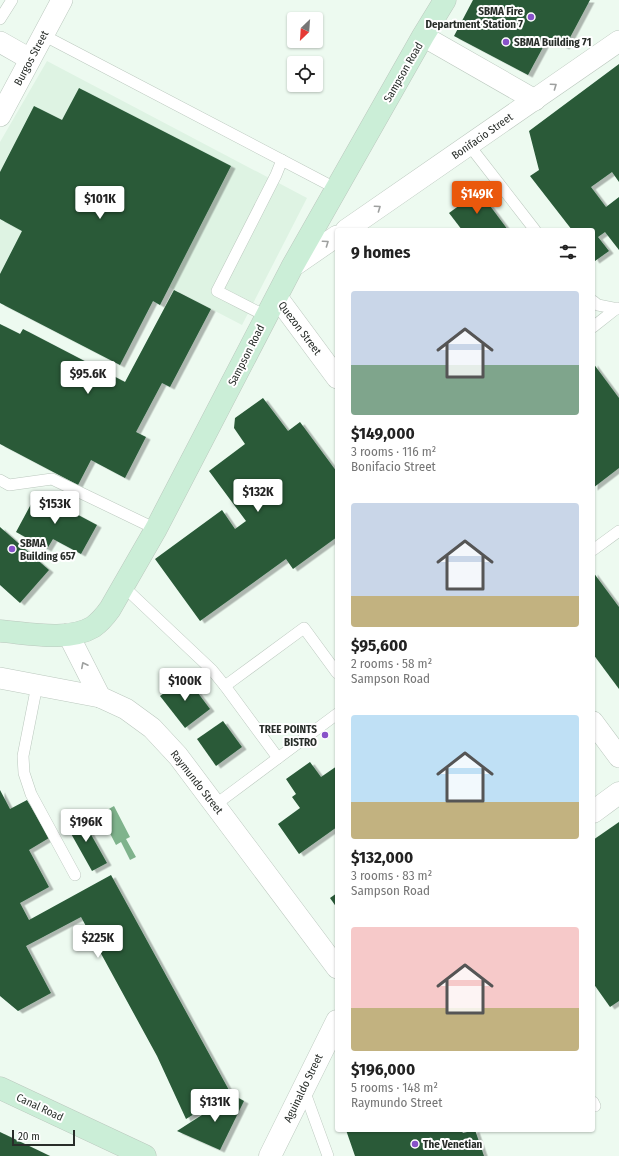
<!DOCTYPE html>
<html lang="en">
<head>
<meta charset="utf-8">
<style>
	:root { --surface:#fff; --page:#f2f2f2; --text:#222; --muted:#767676; --accent:#ea580c }
	body { margin:0; font-family:"Fira Sans Condensed",sans-serif; background:var(--page); color:var(--text); height:100vh; display:flex; flex-direction:column; font-size:15px; white-space:nowrap }
	* { box-sizing:border-box; margin:0 }
	p { font-size:13px; color:var(--muted) }
	.icon { flex:none; width:22px; height:22px; fill:none; stroke:currentColor; stroke-width:2; stroke-linecap:round; stroke-linejoin:round }
	.map { position:relative; flex:1; overflow:hidden }
	.panel { position:absolute; left:335px; top:228px; width:260px; height:904px; display:flex; flex-direction:column; background:var(--surface); border-radius:4px; box-shadow:0 1px 3px #0004 }
	.panel>* { flex:none }
	.needle { width:26px; rotate:205deg }
	.controls { position:absolute; left:287px; top:12px; display:grid; gap:8px }
	.controls a { display:grid; place-items:center; width:36px; height:36px; border-radius:4px; background:var(--surface); box-shadow:0 1px 3px #0004; font-size:20px }
	.scale { position:absolute; left:12px; bottom:10px; width:63px; box-sizing:border-box; padding-left:4px; border:2px solid #282d29; border-top:0; font-size:11px; line-height:14px; white-space:nowrap; color:#282d29; -webkit-text-stroke:3px #fff; paint-order:stroke }
	.price { position:absolute; translate:-50% -34px; padding:0 9px; border-radius:4px; background:#fff; color:#222; font-size:13px; line-height:26px; filter:drop-shadow(0 1px 2px #0008) }
	.price::after { content:''; position:absolute; left:50%; top:24px; width:12px; height:9px; margin-left:-6px; background:inherit; clip-path:polygon(0 0,100% 0,50% 100%) }
	.price.on { background:var(--accent); color:#fff }
	ul { padding:0; list-style:none }
	li { display:grid; align-content:center; gap:8px; height:212px; padding:0 16px }
	li span { display:grid; place-items:center; height:124px; border-radius:4px; color:#555 }
	li>.icon { margin-inline-start:auto }
	span .icon { width:72px; height:72px; fill:#fffc; stroke-width:1 }
	li b { font-size:17px }
	h2 { display:flex; justify-content:space-between; align-items:center; height:48px; padding:0 16px; font-size:17px }
	.map>svg:first-child { display:block }
	.built { fill:#def3e3 }
	.water { fill:#7fb38c }
	.building { fill:#295a38; filter:url(#shadow) }
	.lines { fill:none; stroke-linecap:round; stroke-linejoin:round }
	.service-casing { stroke:#bbc8be; stroke-width:12 }
	.minor-casing { stroke:#bbc8be; stroke-width:22 }
	.tertiary-casing { stroke:#bbc8be; stroke-width:23 }
	.secondary-casing { stroke:#bbc8be; stroke-width:23 }
	.service { stroke:#fff; stroke-width:11 }
	.minor { stroke:#fff; stroke-width:21 }
	.tertiary { stroke:#fff; stroke-width:22 }
	.secondary { stroke:#cbeed7; stroke-width:22 }
	.oneway { stroke:#9ea09f }
	.poi-dot { fill:#8852c9; stroke:#fff; stroke-width:1.5 }
	.labels { text-anchor:middle; stroke-width:4; stroke-linejoin:round; paint-order:stroke }
	.poi-label { font-size:11px; font-weight:bold; fill:#282d29; stroke:#fff; text-anchor:start }
	.street-label { font-size:11px; fill:#282d29; stroke:#fff }
</style>
</head>
<body>
<div class="map">
<svg width="619" height="1156" viewBox="0 0 619 1156">
	<defs>
		<filter id="shadow"><feDropShadow dx="4.5" dy="2.5" stdDeviation="0" flood-color="#0004"/></filter>
	</defs>
	<rect width="100%" height="100%" fill="#edfaf0"/>
	<polygon class="built" points="47,61 307,198 242,325 169,287 160,305 153,301 120,365 0,303 0,142"/>
	<polygon class="water" points="114,806 130,837 126,839 136,857 130,860 121,842 116,845 100,814"/>
	<g class="building">
		<polygon points="473,0 590,0 565,47 548,38 528,75 454,36"/>
		<polygon points="619,64 619,182 612,172 591,187 606,207 619,197 619,250 605,232 598,237 609,251 595,261 593,258 593,230 572,230 530,176 539,170 529,131"/>
		<polygon points="79,88 231,166 160,305 153,301 120,365 0,303 0,274 22,231 0,219 0,172 34,106 62,120"/>
		<polygon points="479,191 508,230 462,230 449,213"/>
		<polygon points="174,290 211,309 170,387 162,383 136,432 146,437 125,478 91,460 78,485 0,444 0,324 20,334 23,329 125,382"/>
		<polygon points="593,363 619,398 619,468 593,488"/>
		<polygon points="263,398 288,431 300,422 337,472 337,537 293,569 286,559 200,621 155,559 222,510 235,529 246,521 209,471 245,444 234,428 235,418"/>
		<polygon points="37,493 97,525 81,554 53,539 47,549 16,532"/>
		<polygon points="0,527 49,570 20,603 0,585"/>
		<polygon points="593,572 619,607 619,689 593,654"/>
		<polygon points="186,677 210,709 185,728 160,696"/>
		<polygon points="223,721 242,747 216,766 197,739"/>
		<polygon points="310,762 321,777 337,766 337,827 299,854 278,824 300,808 292,797 296,794 286,779"/>
		<polygon points="0,790 10,809 27,800 49,838 29,850 49,887 20,903 29,920 111,875 230,1092 186,1119 157,1056 81,917 26,946 51,993 18,1011 0,996"/>
		<polygon points="80,815 107,863 92,871 65,823"/>
		<polygon points="619,822 619,1001 610,1007 593,983 593,840"/>
		<polygon points="337,893 337,908 330,898"/>
		<polygon points="233,1095 244,1101 220,1150 177,1131"/>
		<polygon points="346,1130 461,1130 463,1133 475,1130 484,1156 355,1156"/>
		<polygon points="0,1132 50,1156 0,1156"/>
	</g>
	<g class="lines">
		<defs>
			<g id="service">
				<polyline points="0,19 12,0"/>
				<polyline points="43,35 337,189"/>
				<polyline points="469,145 535,230"/>
				<polyline points="593,301 598,305 619,309"/>
				<polyline points="266,316 217,291 276,175 282,160"/>
				<polyline points="593,327 617,308"/>
				<polyline points="0,480 9,485 52,479 156,529"/>
				<polyline points="593,550 619,531"/>
				<polyline points="124,587 212,670 225,686 278,758"/>
				<polyline points="37,685 23,756 24,773 31,794 75,875"/>
				<polyline points="225,686 304,628 337,673"/>
				<polyline points="215,805 337,714"/>
				<polyline points="304,1090 328,1156"/>
				<polyline points="593,1102 595,1106"/>
			</g>
			<g id="minor">
				<polyline points="423,36 535,100"/>
				<polyline points="0,42 30,59"/>
				<polyline points="0,116 62,0"/>
				<polyline points="346,230 619,41"/>
				<polyline points="292,267 337,236"/>
				<polyline points="277,297 337,378"/>
				<polyline points="68,634 100,697"/>
				<polyline points="0,678 100,697 126,709 152,728 178,756 337,968"/>
				<polyline points="593,722 619,757"/>
			</g>
			<g id="tertiary">
				<polyline points="593,812 619,793"/>
				<polyline points="270,1156 337,1021"/>
			</g>
			<g id="secondary">
				<path d="M0 631C27 633 68 642 93 627 100 622 105 616 110 609L156 529 292 267 423 36 445 0"/>
				<polyline points="0,1088 145,1156"/>
			</g>
		</defs>
		<use href="#service" class="service-casing"/>
		<use href="#minor" class="minor-casing"/>
		<use href="#tertiary" class="tertiary-casing"/>
		<use href="#secondary" class="secondary-casing"/>
		<use href="#service" class="service"/>
		<use href="#minor" class="minor"/>
		<use href="#tertiary" class="tertiary"/>
		<use href="#secondary" class="secondary"/>
	</g>
	<defs><path id="oneway-chevron" d="M-2-3.5L2.5 0L-2 3.5" fill="none" stroke-width="1.6" stroke-linecap="round" stroke-linejoin="round"/></defs>
	<g class="oneway">
		<use href="#oneway-chevron" transform="translate(554 86) rotate(-35)"/>
		<use href="#oneway-chevron" transform="translate(378 208) rotate(-35)"/>
		<use href="#oneway-chevron" transform="translate(326 243) rotate(-35)"/>
		<use href="#oneway-chevron" transform="translate(84 665) rotate(-117)"/>
	</g>
	<g class="poi-dot">
		<circle cx="531" cy="17" r="4"/>
		<circle cx="506" cy="42" r="4"/>
		<circle cx="12" cy="549" r="4"/>
		<circle cx="325" cy="735" r="4"/>
		<circle cx="415" cy="1144" r="4"/>
	</g>
	<g class="labels">
		<g class="poi-label">
			<text x="523" y="15" text-anchor="end">SBMA Fire<tspan x="523" dy="13">Department Station 7</tspan></text>
			<text x="514" y="46">SBMA Building 71</text>
			<text x="20" y="547">SBMA<tspan x="20" dy="13">Building 657</tspan></text>
			<text x="317" y="733" text-anchor="end">TREE POINTS<tspan x="317" dy="13">BISTRO</tspan></text>
			<text x="423" y="1148">The Venetian</text>
		</g>
		<g class="street-label">
			<text transform="translate(31 58) rotate(-62)" y="4">Burgos Street</text>
			<text transform="translate(403 72) rotate(-60)" y="4">Sampson Road</text>
			<text transform="translate(482 136) rotate(-35)" y="4">Bonifacio Street</text>
			<text transform="translate(300 328) rotate(53)" y="4">Quezon Street</text>
			<text transform="translate(246 355) rotate(-63)" y="4">Sampson Road</text>
			<text transform="translate(197 782) rotate(52)" y="4">Raymundo Street</text>
			<text transform="translate(303 1088) rotate(-64)" y="4">Aguinaldo Street</text>
			<text transform="translate(40 1107) rotate(25)" y="4">Canal Road</text>
		</g>
	</g>
</svg>
<div class="controls">
<a><svg class="needle" viewBox="-14 -14 28 28"><path d="M0-13l5 13h-10z" fill="#e53935"/><path d="M0 13l5-13h-10z" fill="#767676"/></svg></a>
<a><svg class="icon" aria-label="locate" viewBox="0 0 24 24"><circle cx="12" cy="12" r="6"/><path d="M12 2v4M12 18v4M2 12h4M18 12h4"/></svg></a>
</div>
<div class="scale">20 m</div>
<b class="price on" style="left:477px;top:215px">$149K</b>
<b class="price" style="left:100px;top:220px">$101K</b>
<b class="price" style="left:88px;top:395px">$95.6K</b>
<b class="price" style="left:258px;top:513px">$132K</b>
<b class="price" style="left:55px;top:525px">$153K</b>
<b class="price" style="left:185px;top:702px">$100K</b>
<b class="price" style="left:86px;top:843px">$196K</b>
<b class="price" style="left:98px;top:959px">$225K</b>
<b class="price" style="left:215px;top:1123px">$131K</b>
<section class="panel">
<h2>9 homes<svg class="icon" aria-label="filters" viewBox="0 0 24 24"><path d="M4 7h16M4 17h16"/><circle cx="9" cy="7" r="2"/><circle cx="15" cy="17" r="2"/></svg></h2>
<ul>
<li><span style="background:linear-gradient(#c9d6e8 60%,#7fa58c 0)"><svg class="icon" aria-label="home" viewBox="0 0 24 24"><path d="M3 11l9-7 9 7M6 9v11h12V9"/></svg></span><div><b>$149,000</b><p>3 rooms · 116 m²</p><p>Bonifacio Street</p></div></li>
<li><span style="background:linear-gradient(#c9d6e8 75%,#c2b280 0)"><svg class="icon" aria-label="home" viewBox="0 0 24 24"><path d="M3 11l9-7 9 7M6 9v11h12V9"/></svg></span><div><b>$95,600</b><p>2 rooms · 58 m²</p><p>Sampson Road</p></div></li>
<li><span style="background:linear-gradient(#bfe0f5 70%,#c2b280 0)"><svg class="icon" aria-label="home" viewBox="0 0 24 24"><path d="M3 11l9-7 9 7M6 9v11h12V9"/></svg></span><div><b>$132,000</b><p>3 rooms · 83 m²</p><p>Sampson Road</p></div></li>
<li><span style="background:linear-gradient(#f6c9c9 65%,#c2b280 0)"><svg class="icon" aria-label="home" viewBox="0 0 24 24"><path d="M3 11l9-7 9 7M6 9v11h12V9"/></svg></span><div><b>$196,000</b><p>5 rooms · 148 m²</p><p>Raymundo Street</p></div></li>
</ul>
</section>
</div>
</body>
</html>
